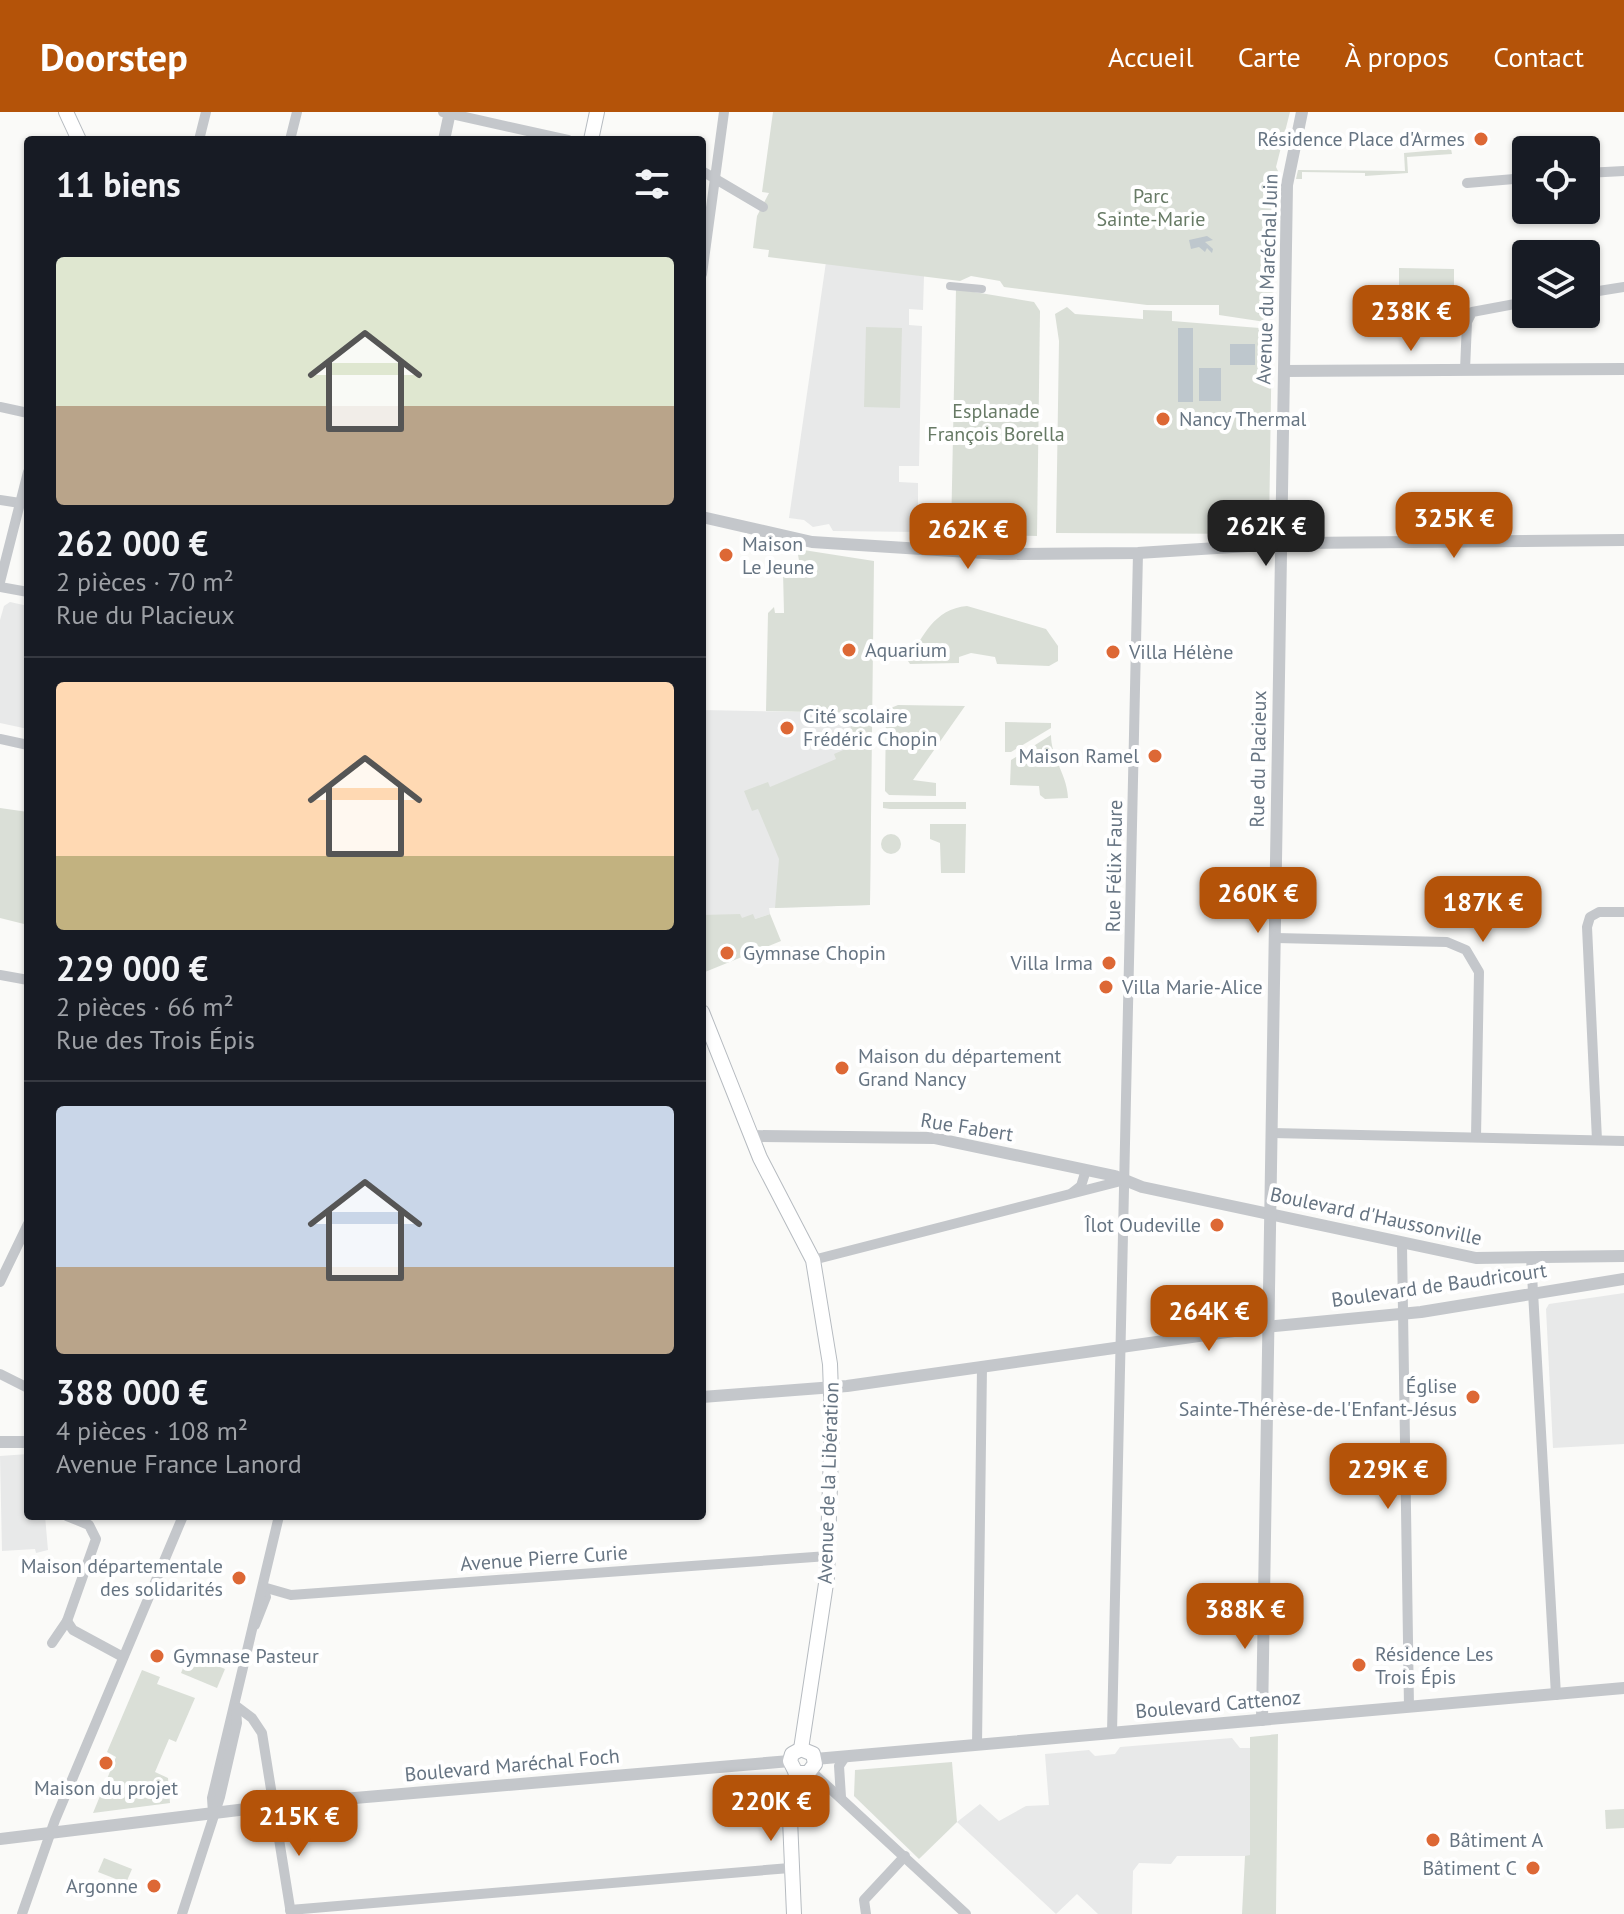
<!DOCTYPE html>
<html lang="fr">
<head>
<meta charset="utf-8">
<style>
	:root { --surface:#171b24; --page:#20242c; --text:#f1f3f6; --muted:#9ea1a6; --line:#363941; --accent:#b45309 }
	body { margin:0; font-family:"PT Sans",sans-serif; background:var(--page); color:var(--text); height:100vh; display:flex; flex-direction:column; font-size:30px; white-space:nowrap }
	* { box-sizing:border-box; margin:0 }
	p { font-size:26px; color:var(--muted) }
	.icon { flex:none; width:44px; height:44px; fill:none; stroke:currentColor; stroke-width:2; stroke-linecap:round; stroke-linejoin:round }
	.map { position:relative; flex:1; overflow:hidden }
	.panel { position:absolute; left:24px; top:24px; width:682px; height:1384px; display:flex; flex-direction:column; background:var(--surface); border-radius:8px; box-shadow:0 2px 6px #0004 }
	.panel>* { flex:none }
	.buttons { position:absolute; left:1512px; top:24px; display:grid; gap:16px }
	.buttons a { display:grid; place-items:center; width:88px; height:88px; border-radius:8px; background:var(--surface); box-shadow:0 2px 6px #0004; font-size:40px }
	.price { position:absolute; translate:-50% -68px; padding:0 18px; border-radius:16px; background:var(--accent); color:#fff; font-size:26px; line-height:52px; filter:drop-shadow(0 2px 4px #0008) }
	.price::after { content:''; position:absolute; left:50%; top:48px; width:24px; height:18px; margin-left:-12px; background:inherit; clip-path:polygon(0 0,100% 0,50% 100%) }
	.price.active { background:#222; color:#fff }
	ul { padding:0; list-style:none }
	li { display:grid; align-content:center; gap:16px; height:424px; padding:0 32px }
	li+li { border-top:2px solid var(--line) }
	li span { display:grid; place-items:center; height:248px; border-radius:8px; color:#555 }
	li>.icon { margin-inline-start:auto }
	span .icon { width:144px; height:144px; fill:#fffc; stroke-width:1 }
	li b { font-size:34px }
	h2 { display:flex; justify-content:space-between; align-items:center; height:96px; padding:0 32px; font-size:34px }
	header { display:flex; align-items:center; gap:48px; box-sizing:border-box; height:112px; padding:0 40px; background:var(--accent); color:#fff }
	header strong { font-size:38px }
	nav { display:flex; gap:44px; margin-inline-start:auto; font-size:28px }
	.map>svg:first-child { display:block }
	.built { fill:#e8e9e9 }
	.green { fill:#dadfd7 }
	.water { fill:#bec7cd }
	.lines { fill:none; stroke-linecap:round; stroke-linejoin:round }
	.secondary-casing { stroke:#b6bbc0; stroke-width:16 }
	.pedestrian { stroke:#c4c7cb; stroke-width:8 }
	.minor { stroke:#c4c7cb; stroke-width:10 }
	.tertiary { stroke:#c4c7cb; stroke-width:12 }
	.secondary { stroke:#fff; stroke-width:14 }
	.poi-dot { fill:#dd6835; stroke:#fff; stroke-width:3 }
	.labels { text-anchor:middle; stroke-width:8; stroke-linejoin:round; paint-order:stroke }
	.poi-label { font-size:20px; fill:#667482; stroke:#fff; text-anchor:start }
	.park-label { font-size:20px; fill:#677a65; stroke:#fff }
	.street-label { font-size:20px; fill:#667482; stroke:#fff }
</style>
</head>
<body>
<header>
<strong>Doorstep</strong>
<nav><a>Accueil</a><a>Carte</a><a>À propos</a><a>Contact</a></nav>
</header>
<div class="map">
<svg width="1624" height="1802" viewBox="0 0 1624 1802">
	<rect width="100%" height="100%" fill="#fafaf8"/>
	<g class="built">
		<polygon points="826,150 924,164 923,198 909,197 909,213 922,214 919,354 899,354 899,370 918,371 918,420 833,419 829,412 813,415 804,408 789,406"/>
		<polygon points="10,490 28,494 28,617 0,611 0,508 4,494"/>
		<polygon points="702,598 856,601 871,632 870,793 769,796 770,802 755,807 702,803"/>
		<polygon points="1624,1181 1624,1332 1553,1336 1546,1197 1549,1192"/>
		<polygon points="28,1342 28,1404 45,1404 48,1438 36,1441 35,1437 2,1439 0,1344"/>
		<polygon points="1232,1626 1240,1636 1250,1636 1250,1744 1177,1744 1171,1752 1139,1751 1133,1759 1132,1802 1098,1802 1077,1782 1056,1802 957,1710 980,1692 999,1709 1026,1694 1049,1693 1045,1642 1089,1638 1095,1644 1115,1642 1120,1635"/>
	</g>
	<g class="green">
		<polygon points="773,0 1290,0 1276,55 1279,61 1272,211 1219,203 1219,193 1147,193 1004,175 1000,169 971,164 960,169 768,145 769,138 753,136 757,104 769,81 762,80"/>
		<polygon points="1451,37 1452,42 1407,45 1408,61 1365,64 1365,61 1302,60 1302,67 1296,67 1298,58 1405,59 1404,41"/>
		<polygon points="1399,156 1454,157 1454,184 1399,183"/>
		<polygon points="956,177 1034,190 1040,199 1037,424 951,422"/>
		<polygon points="1379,191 1434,192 1434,220 1379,219"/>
		<polygon points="1067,195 1075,202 1143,207 1143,198 1172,199 1172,209 1272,217 1269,417 1264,422 1056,421 1059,229 1055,202"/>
		<polygon points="866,215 902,216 900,296 864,295"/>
		<polygon points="797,437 874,449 870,793 775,796 779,747 758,697 752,699 744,679 768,670 770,675 836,647 834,642 855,633 849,621 855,601 766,599 768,501 774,495 775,501 784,501 783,460 801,460"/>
		<path d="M967 494 1046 517 1058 534V549L1049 554 997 552 995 545 971 541 959 545V551L910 552 908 549C923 524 934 497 967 494Z"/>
		<polygon points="898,593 965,594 913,668 936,671 936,684 889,683 885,679 886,598"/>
		<polygon points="1005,610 1051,611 1051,616 1011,640 1005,640"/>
		<path d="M1051 623C1051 646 1067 662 1068 686L1045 687 1040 683 1039 674 1010 673 1011 648Z"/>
		<polygon points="883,690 966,690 966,697 890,697 883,696"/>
		<polygon points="0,696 28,700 28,813 0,806"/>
		<polygon points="930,712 966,712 965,761 941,761 940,731 930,727"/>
		<circle cx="891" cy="732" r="10"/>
		<polygon points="740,802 742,806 753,802 755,807 770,802 781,829 705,860 702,803"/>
		<polygon points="189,1542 225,1557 217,1576 181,1561"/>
		<polygon points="142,1558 160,1565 157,1572 195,1586 176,1630 169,1627 155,1660 168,1666 170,1691 93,1701 116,1645 107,1640"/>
		<polygon points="1278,1622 1276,1802 1242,1802 1245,1744 1250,1743 1250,1625"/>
		<polygon points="952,1650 957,1710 919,1747 854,1684 855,1658"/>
		<polygon points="1624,1697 1624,1716 1606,1717 1605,1698"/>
		<polygon points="104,1746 132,1757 126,1771 98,1760"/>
	</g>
	<g class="water">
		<polygon points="1207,124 1213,128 1205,130 1213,137 1212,141 1207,136 1205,140 1199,135 1191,137 1189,128"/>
		<rect x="1178" y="216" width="15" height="74"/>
		<rect x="1230" y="232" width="25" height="21"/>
		<rect x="1199" y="256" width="22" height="33"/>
	</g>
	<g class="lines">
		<defs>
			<g id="secondary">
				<polyline points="66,0 79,28"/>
				<polyline points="591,28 597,0"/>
				<polyline points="702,900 760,1046 813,1148 830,1252 832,1309 827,1465 801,1637"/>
				<polyline points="796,1661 808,1661 815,1652 813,1642 801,1637"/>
				<polyline points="796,1661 790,1649 792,1642 801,1637"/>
				<polyline points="794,1802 790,1707 796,1661"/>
			</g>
		</defs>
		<use href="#secondary" class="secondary-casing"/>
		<polyline class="pedestrian" points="950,174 982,177"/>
		<g class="minor">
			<polyline points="443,0 568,28"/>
			<polyline points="199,28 206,0"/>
			<polyline points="290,28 297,0"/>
			<polyline points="702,59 763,95"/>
			<polyline points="1586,61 1624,59"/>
			<polyline points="1467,71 1526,66"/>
			<polyline points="702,162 724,0"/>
			<polyline points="1586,181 1624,175"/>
			<polyline points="1465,258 1467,210 1472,200 1526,190"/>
			<polyline points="0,295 28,301"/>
			<polyline points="0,388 20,391"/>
			<polyline points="0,470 28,360"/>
			<polyline points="0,475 28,480"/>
			<polyline points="0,627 28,633"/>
			<polyline points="1276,826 1447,830 1466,838 1479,860 1476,1025"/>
			<polyline points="0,863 28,868"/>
			<polyline points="1272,1021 1624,1029"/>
			<polyline points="1597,1028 1587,815 1590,805 1599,800 1624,800"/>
			<polyline points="1072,1081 1081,1074 1086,1058"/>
			<polyline points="1402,1133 1409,1595"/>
			<polyline points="1531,1145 1556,1583"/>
			<polyline points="813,1148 1125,1068"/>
			<polyline points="0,1170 28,1112"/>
			<polyline points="0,1262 28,1276"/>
			<polyline points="263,1475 291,1483 828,1444"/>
			<polyline points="67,1509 73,1518 123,1545"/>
			<polyline points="255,1513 266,1485 263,1475"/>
			<polyline points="52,1531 67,1509 96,1427 89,1413 67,1404"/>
			<polyline points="236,1594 252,1606 262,1621 291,1802"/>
			<polyline points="1112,1621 1138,441"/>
			<polyline points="977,1633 982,1255"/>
			<polyline points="811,1659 966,1802"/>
			<polyline points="841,1685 839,1654 845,1645"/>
			<polyline points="213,1701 212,1686 279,1404"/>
			<polyline points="290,1798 790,1756"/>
			<polyline points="22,1802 55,1708 183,1404"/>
			<polyline points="182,1802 220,1685 237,1611 236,1596"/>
			<polyline points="866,1802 864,1788 905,1744"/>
		</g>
		<g class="tertiary">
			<polyline points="444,28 450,0"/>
			<polyline points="1284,259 1624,257"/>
			<polyline points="702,405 812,430 1000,442 1138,441 1297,431 1624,428"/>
			<polyline points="751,1024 934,1026 1115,1064 1142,1075 1476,1146 1624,1144"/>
			<polyline points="702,1285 847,1274 1255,1216 1421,1200 1624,1167"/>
			<polyline points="0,1330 28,1330"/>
			<polyline points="1262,1608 1287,73 1302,0"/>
			<polyline points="815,1647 1624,1576"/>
			<polyline points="0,1727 296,1691 790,1649"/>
		</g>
		<use href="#secondary" class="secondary"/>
	</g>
	<g class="poi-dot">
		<circle cx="1481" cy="27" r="8"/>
		<circle cx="1163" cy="307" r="8"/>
		<circle cx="726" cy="443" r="8"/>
		<circle cx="849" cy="538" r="8"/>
		<circle cx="1113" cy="540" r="8"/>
		<circle cx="787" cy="616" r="8"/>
		<circle cx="1155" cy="644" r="8"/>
		<circle cx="727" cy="841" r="8"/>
		<circle cx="1109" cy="851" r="8"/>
		<circle cx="1106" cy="875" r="8"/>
		<circle cx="842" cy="956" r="8"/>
		<circle cx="1217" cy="1113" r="8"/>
		<circle cx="1473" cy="1285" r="8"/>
		<circle cx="239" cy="1466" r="8"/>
		<circle cx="157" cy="1544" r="8"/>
		<circle cx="1359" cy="1553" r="8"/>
		<circle cx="106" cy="1651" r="8"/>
		<circle cx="1433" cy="1728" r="8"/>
		<circle cx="1533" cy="1756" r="8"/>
		<circle cx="154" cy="1774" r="8"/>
	</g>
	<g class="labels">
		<g class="poi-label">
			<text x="1465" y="34" text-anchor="end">Résidence Place d'Armes</text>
			<text x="1179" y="314">Nancy Thermal</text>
			<text x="742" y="439">Maison<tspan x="742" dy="23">Le Jeune</tspan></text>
			<text x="865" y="545">Aquarium</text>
			<text x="1129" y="547">Villa Hélène</text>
			<text x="803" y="611">Cité scolaire<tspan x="803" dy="23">Frédéric Chopin</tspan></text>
			<text x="1139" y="651" text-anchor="end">Maison Ramel</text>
			<text x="743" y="848">Gymnase Chopin</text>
			<text x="1093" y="858" text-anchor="end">Villa Irma</text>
			<text x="1122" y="882">Villa Marie-Alice</text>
			<text x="858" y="951">Maison du département<tspan x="858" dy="23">Grand Nancy</tspan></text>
			<text x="1201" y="1120" text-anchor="end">Îlot Oudeville</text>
			<text x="1457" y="1281" text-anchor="end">Église<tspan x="1457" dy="23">Sainte-Thérèse-de-l'Enfant-Jésus</tspan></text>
			<text x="223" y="1461" text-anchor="end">Maison départementale<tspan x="223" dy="23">des solidarités</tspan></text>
			<text x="1375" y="1549">Résidence Les<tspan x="1375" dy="23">Trois Épis</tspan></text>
			<text x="173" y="1551">Gymnase Pasteur</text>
			<text x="106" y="1683" text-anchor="middle">Maison du projet</text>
			<text x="1449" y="1735">Bâtiment A</text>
			<text x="1517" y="1763" text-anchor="end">Bâtiment C</text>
			<text x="138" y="1781" text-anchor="end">Argonne</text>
		</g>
		<g class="park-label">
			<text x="1151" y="91">Parc<tspan x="1151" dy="23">Sainte-Marie</tspan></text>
			<text x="996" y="306">Esplanade<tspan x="996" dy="23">François Borella</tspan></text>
		</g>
		<g class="street-label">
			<text transform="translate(1267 167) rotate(-88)" y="7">Avenue du Maréchal Juin</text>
			<text transform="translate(1258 647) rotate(-89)" y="7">Rue du Placieux</text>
			<text transform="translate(1114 754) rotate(-89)" y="7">Rue Félix Faure</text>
			<text transform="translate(967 1015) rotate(9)" y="7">Rue Fabert</text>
			<text transform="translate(1376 1104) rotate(12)" y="7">Boulevard d'Haussonville</text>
			<text transform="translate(1439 1173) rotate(-8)" y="7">Boulevard de Baudricourt</text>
			<text transform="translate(828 1371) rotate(-88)" y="7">Avenue de la Libération</text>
			<text transform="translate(544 1446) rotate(-4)" y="7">Avenue Pierre Curie</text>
			<text transform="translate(1218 1592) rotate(-5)" y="7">Boulevard Cattenoz</text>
			<text transform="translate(512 1653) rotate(-5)" y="7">Boulevard Maréchal Foch</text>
		</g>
	</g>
</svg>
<div class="buttons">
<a><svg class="icon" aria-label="locate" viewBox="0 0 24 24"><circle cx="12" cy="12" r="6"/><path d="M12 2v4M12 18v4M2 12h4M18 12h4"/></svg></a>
<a><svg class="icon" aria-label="layers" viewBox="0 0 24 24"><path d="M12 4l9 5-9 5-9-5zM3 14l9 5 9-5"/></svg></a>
</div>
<b class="price" style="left:1411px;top:241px">238K €</b>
<b class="price" style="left:1454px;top:448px">325K €</b>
<b class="price active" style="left:1266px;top:456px">262K €</b>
<b class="price" style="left:968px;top:459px">262K €</b>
<b class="price" style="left:1258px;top:823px">260K €</b>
<b class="price" style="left:1483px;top:832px">187K €</b>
<b class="price" style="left:1209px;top:1241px">264K €</b>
<b class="price" style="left:1388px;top:1399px">229K €</b>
<b class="price" style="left:1245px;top:1539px">388K €</b>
<b class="price" style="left:771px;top:1731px">220K €</b>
<b class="price" style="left:299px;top:1746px">215K €</b>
<section class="panel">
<h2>11 biens<svg class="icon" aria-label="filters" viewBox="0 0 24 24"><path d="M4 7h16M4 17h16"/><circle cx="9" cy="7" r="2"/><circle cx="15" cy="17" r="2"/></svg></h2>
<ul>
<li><span style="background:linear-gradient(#dfe7d0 60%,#b9a48a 0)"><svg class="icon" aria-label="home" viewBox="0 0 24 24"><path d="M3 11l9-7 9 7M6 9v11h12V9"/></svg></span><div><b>262 000 €</b><p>2 pièces · 70 m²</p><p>Rue du Placieux</p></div></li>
<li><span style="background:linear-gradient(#ffd9b3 70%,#c2b280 0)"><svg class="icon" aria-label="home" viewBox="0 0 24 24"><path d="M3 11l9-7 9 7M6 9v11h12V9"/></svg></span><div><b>229 000 €</b><p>2 pièces · 66 m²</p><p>Rue des Trois Épis</p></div></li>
<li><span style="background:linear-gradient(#c9d6e8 65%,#b9a48a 0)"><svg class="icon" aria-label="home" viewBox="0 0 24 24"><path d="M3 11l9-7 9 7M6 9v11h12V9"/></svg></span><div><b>388 000 €</b><p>4 pièces · 108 m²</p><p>Avenue France Lanord</p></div></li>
</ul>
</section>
</div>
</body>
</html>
